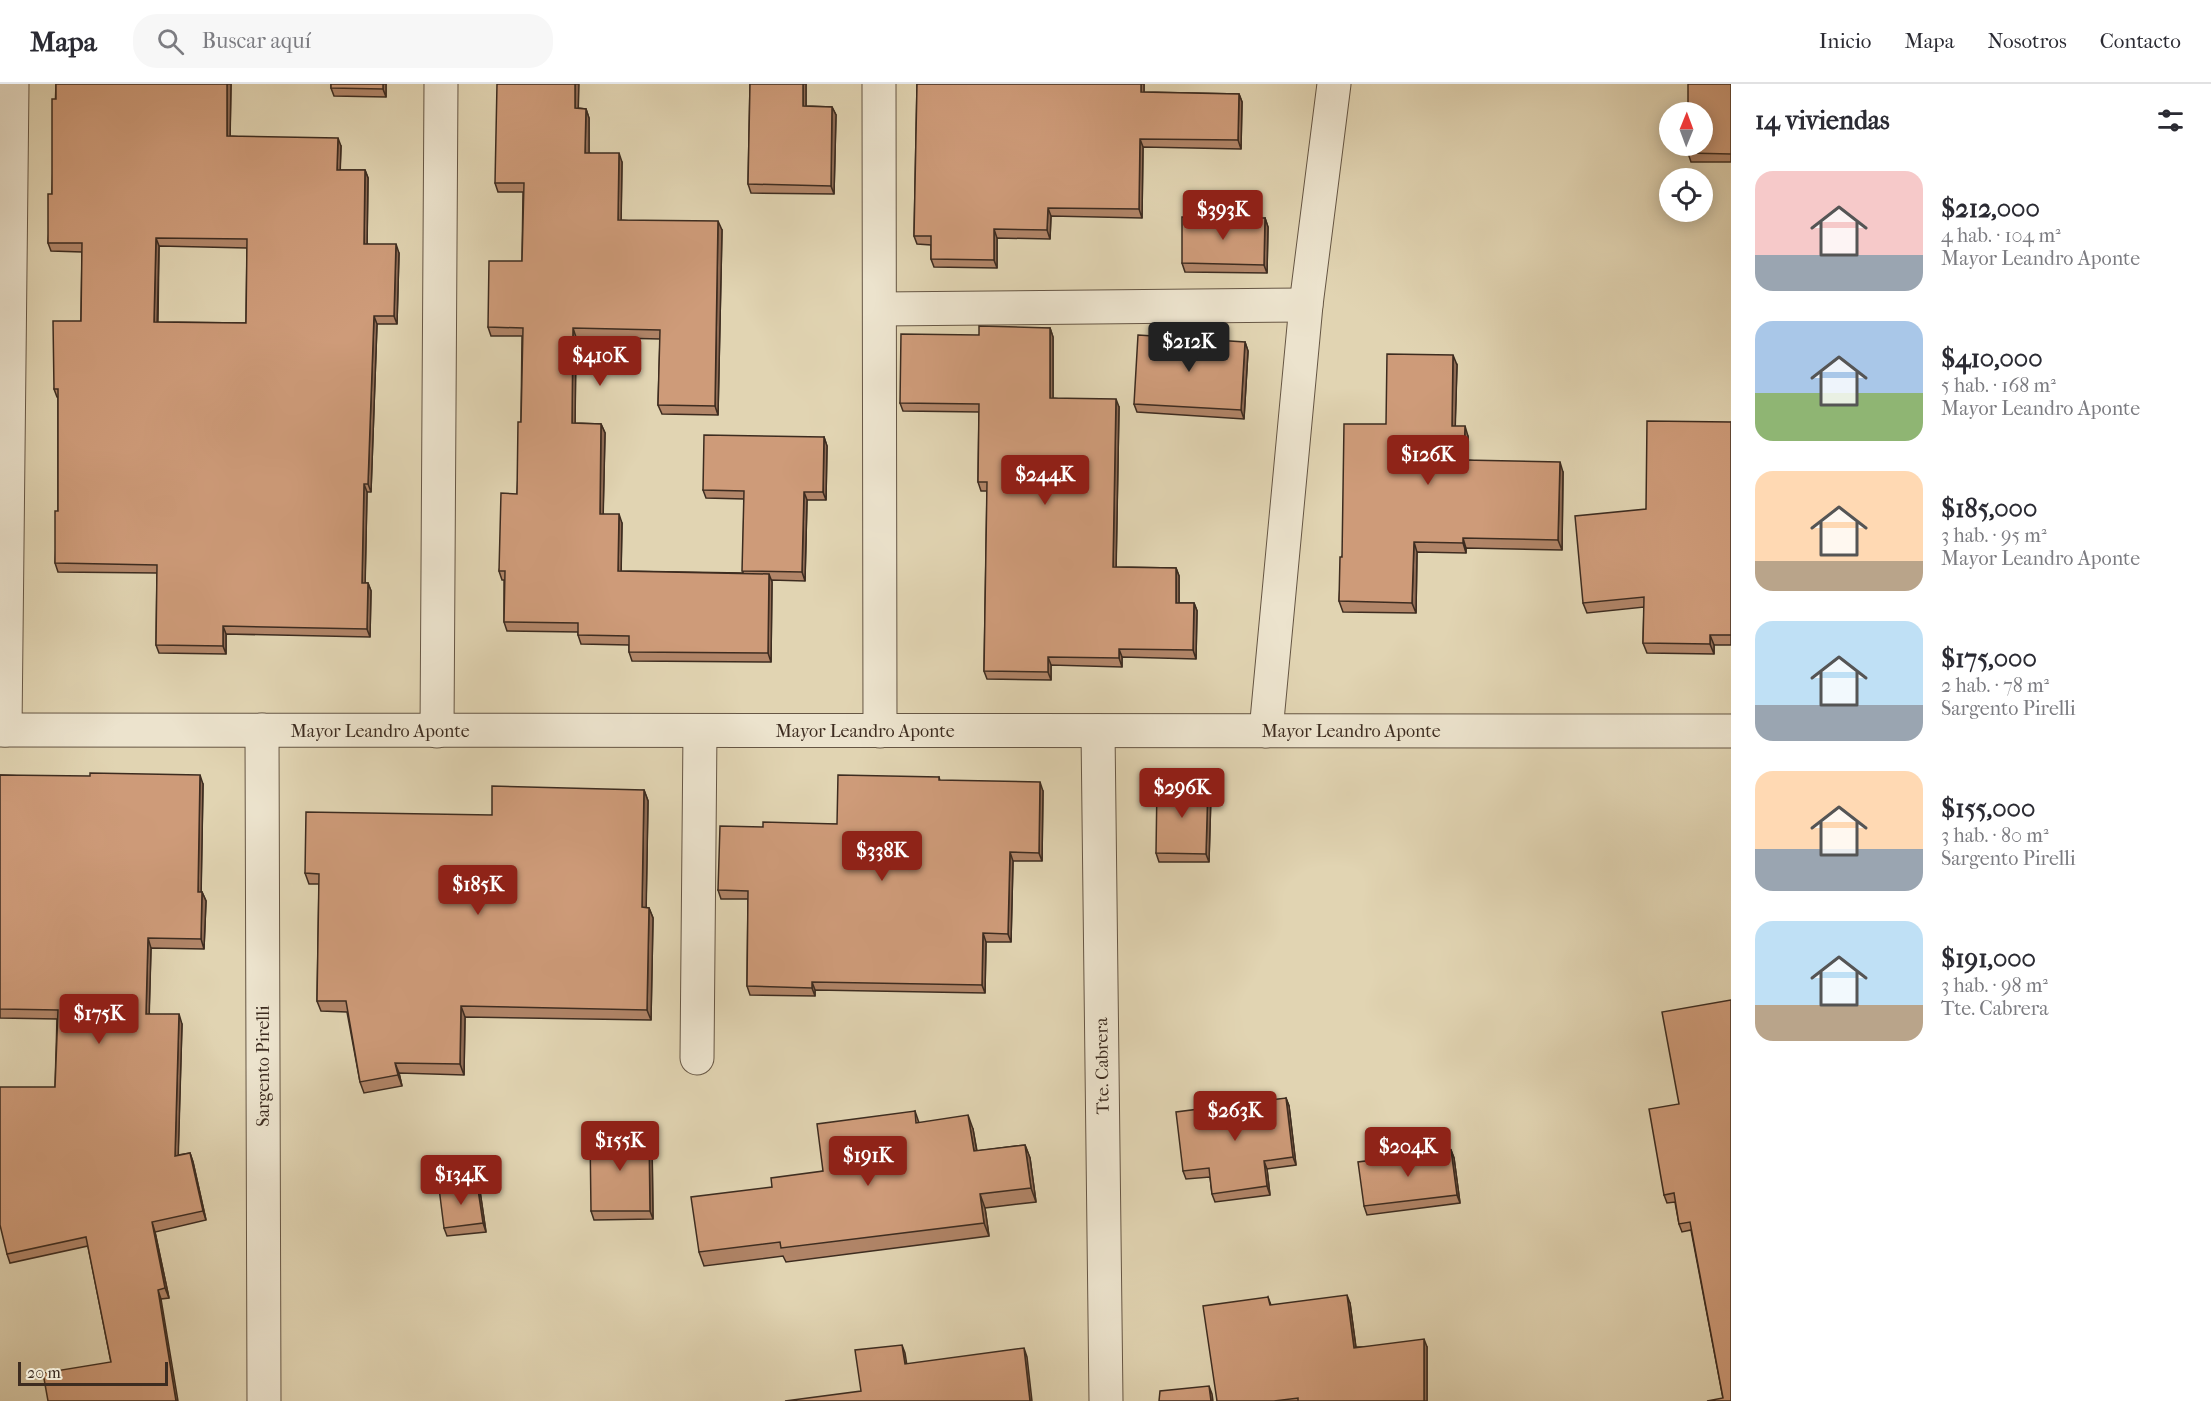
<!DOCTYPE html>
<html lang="es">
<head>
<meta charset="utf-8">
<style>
	:root { --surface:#fff; --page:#f7f7f7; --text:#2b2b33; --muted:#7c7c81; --line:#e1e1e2; --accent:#8f2418 }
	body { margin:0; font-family:"IM FELL French Canon",serif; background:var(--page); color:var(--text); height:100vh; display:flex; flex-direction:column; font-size:22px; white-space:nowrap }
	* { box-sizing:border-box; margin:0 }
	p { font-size:20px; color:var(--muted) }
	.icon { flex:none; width:33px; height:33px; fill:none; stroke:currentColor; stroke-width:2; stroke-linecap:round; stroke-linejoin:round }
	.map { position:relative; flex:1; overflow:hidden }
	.drawer { display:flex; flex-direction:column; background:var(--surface); width:480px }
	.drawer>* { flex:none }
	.needle { width:39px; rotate:1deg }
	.tools { position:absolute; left:1659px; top:18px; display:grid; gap:12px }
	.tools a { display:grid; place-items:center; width:54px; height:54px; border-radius:50%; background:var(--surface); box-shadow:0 3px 15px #0003; font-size:30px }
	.scale { position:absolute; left:18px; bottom:15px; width:150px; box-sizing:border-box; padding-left:6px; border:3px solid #3d2c20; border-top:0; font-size:16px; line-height:21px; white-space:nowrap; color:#3d2c20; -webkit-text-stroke:4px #ece3cd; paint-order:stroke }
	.price { position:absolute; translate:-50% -51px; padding:0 14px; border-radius:6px; background:var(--accent); color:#fff; font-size:20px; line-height:39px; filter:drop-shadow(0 2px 3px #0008) }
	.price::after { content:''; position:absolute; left:50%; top:36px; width:18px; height:14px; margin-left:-9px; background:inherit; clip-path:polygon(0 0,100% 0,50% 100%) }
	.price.selected { background:#222; color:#fff }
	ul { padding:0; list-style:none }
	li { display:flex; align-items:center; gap:18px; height:150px; padding:0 24px }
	li span { display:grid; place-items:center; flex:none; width:168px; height:120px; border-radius:18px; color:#555 }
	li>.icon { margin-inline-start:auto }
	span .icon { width:72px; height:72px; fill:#fffc; stroke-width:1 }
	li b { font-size:26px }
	h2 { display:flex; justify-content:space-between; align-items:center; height:72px; padding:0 24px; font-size:26px }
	header { display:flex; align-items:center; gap:36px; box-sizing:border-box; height:84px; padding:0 30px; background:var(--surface); border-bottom:2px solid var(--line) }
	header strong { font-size:28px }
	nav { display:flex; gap:33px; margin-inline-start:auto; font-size:21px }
	.search { width:420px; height:54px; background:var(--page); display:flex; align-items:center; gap:15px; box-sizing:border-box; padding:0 21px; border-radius:24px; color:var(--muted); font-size:22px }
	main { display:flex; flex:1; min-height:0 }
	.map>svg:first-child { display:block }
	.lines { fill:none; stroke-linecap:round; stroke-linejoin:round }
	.minor-casing { stroke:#665644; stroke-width:35 }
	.minor { stroke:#ece3cd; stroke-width:33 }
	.wall { fill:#b18568; stroke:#3d2c20; stroke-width:1.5; fill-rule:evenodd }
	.shaded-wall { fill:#906c55; stroke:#3d2c20; stroke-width:1.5 }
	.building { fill:#ce9b79; stroke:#3d2c20; stroke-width:1.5; fill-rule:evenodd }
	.labels { text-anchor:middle; stroke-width:6; stroke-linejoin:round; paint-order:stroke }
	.street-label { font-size:18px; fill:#3d2c20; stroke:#ece3cd }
</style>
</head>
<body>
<header>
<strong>Mapa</strong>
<div class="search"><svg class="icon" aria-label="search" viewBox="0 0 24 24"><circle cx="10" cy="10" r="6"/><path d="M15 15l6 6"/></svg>Buscar aquí</div>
<nav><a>Inicio</a><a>Mapa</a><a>Nosotros</a><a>Contacto</a></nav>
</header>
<main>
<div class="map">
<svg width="1731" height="1317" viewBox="0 0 1731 1317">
	<rect width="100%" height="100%" fill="#e1d4b2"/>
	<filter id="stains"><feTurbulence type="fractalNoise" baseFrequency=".00333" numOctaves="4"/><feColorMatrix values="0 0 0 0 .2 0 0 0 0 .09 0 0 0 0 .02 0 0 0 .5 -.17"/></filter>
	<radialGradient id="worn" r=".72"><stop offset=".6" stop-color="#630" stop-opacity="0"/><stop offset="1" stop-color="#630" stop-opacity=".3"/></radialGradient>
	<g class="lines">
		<defs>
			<g id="minor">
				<polyline points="879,0 880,647"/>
				<polyline points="880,225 1306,221"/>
				<polyline points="0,646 1731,647"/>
				<polyline points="5,646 12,0"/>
				<polyline points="262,646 264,1317"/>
				<polyline points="437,647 441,0"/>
				<polyline points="1098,647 1106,1317"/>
				<polyline points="1266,647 1306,221 1334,0"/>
				<polyline points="697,974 700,647"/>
			</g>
		</defs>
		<use href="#minor" class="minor-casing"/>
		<use href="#minor" class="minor"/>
	</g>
	<g class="wall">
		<path d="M56 0H231L230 52 341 62 340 86H365L368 94 367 160 399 169 397 240H377L371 408H367L365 499H368L371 507 370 553 226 550V570L159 569 156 561 157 489 58 488 55 479 58 427V313H57L54 305 81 237 82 168 51 167 48 159 52 110ZM159 162 247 164 246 239 158 238Z"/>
		<polygon points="331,0 386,0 386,13 334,12 331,4"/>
		<polygon points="750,0 806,0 806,22 832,23 836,31 834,110 751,109 748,100"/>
		<polygon points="917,0 1144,0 1144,8 1239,10 1242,18 1241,65 1143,63 1142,134 1051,132 1050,155 997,154 997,184 934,183 931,175 931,161 917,160 914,152"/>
		<polygon points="1731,0 1731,78 1691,78 1688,69"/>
		<polygon points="578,24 586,25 589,34 589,69 622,78 621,136 722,146 718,331 662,330 658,321 660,255 576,253 575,339 601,340 605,349 603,430 622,439 621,487 743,489 744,415 706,414 703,406 824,353 827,362 826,416 807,416 805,497 771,496 772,498 771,578 632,577 629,568 629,561 581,560 578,551 578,548 507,547 504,538 504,496 502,496 499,487 517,410 521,338 522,252 491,252 488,243 522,177 523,108 498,108 495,99"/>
		<polygon points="1265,134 1268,143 1267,189 1185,188 1182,179"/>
		<polygon points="1050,244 1053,253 1053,314 1119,323 1116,483 1176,484 1179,492 1179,519 1194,519 1197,527 1196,575 1122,573 1122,583 1051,581 1051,596 987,595 984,587 987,407 981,407 978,398 979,328 903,327 900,319 979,251"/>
		<polygon points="1245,258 1248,267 1244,335 1137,328 1134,320"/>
		<polygon points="1457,281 1455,342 1468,352 1468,376 1563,388 1562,466 1466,464 1466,469 1417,468 1416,529 1343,528 1339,517 1342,473 1386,340"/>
		<polygon points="1731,338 1731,561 1714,561 1714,570 1647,569 1643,559 1644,523 1587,529 1583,519 1646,425"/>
		<polygon points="0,691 203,700 201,808 202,808 206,817 204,865 151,864 149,930 182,940 178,1071 190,1069 193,1078 206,1136 155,1148 169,1214 161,1215 111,1278 88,1162 10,1179 7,1170 55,1003 57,935 0,934"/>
		<polygon points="939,693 940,697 1043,707 1042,777 1013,777 1011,858 986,858 985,909 815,906 815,912 750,911 747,902 748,815 721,815 718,806 763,743 837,740"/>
		<polygon points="644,706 648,717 646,824 649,824 653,834 651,936 465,933 464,991 399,989 402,1002 364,1009 360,998 347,928 321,927 317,917 319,800 309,800 305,789 492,731"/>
		<polygon points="1211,710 1209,778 1159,778 1156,769"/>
		<polygon points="1286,1014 1289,1022 1296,1081 1267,1085 1270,1111 1215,1118 1212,1110 1210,1093 1186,1095 1183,1087"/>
		<polygon points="1679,1020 1723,1314 1691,1146 1682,1148 1679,1140 1675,1118 1667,1119 1664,1111"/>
		<polygon points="915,1027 919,1039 973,1045 977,1067 1025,1061 1030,1074 1036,1118 985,1124 989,1152 786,1178 783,1172 704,1182 699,1168 772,1103 823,1087"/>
		<polygon points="649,1049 652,1057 653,1135 594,1136 591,1127"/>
		<polygon points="1451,1066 1454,1074 1460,1119 1367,1131 1364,1122"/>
		<polygon points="477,1099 480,1107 486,1148 447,1152 444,1144"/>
		<polygon points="1268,1213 1271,1221 1350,1219 1356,1263 1427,1263 1427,1317 1217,1317"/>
	</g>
	<g class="shaded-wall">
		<polygon points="227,0 231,0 230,60 227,52"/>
		<polygon points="383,0 386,0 386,13 383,5"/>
		<polygon points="575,0 579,0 578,33 575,24"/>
		<polygon points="803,0 806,0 806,31 803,22"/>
		<polygon points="1141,0 1144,0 1144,17 1141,8"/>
		<polygon points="1239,10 1242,18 1241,65 1238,56"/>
		<polygon points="832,23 836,31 834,110 831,102"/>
		<polygon points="586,25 589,34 589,78 585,69"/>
		<polygon points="338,54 341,62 340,94 337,86"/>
		<polygon points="1140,55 1143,63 1142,134 1139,125"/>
		<polygon points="619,69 622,78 621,145 618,136"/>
		<polygon points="365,86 368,94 367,168 364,160"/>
		<polygon points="1048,124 1051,132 1050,155 1047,146"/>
		<polygon points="1265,134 1268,143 1267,189 1264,181"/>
		<polygon points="718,137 722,146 718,331 715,322"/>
		<polygon points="994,145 997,154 997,184 994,176"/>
		<polygon points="156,154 159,162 157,246 154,238"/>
		<polygon points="396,160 399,169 397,240 394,232"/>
		<polygon points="374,232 377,240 371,408 368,400"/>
		<polygon points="573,244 576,253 575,348 572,339"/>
		<polygon points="1050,244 1053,253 1053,322 1050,314"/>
		<polygon points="1245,258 1248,267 1244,335 1241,326"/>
		<polygon points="1453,271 1457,281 1455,352 1452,342"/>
		<polygon points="1116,315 1119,323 1116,491 1113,483"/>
		<polygon points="601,340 605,349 603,439 600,430"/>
		<polygon points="1465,342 1468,352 1468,386 1464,376"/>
		<polygon points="824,353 827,362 826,416 823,408"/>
		<polygon points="1560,378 1563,388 1562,466 1558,456"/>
		<polygon points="364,400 367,408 365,507 362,499"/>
		<polygon points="804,408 807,416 805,497 802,488"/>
		<polygon points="619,430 622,439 621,496 618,487"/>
		<polygon points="1463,454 1466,464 1466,469 1463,459"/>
		<polygon points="1414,458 1417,468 1416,529 1412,519"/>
		<polygon points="1176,484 1179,492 1179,527 1176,519"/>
		<polygon points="769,490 772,498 771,578 768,569"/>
		<polygon points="368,499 371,507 370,553 367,545"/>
		<polygon points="1194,519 1197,527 1196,575 1193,566"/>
		<polygon points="223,542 226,550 226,570 223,562"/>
		<polygon points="1710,551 1714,561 1714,570 1710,560"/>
		<polygon points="1119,565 1122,573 1122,583 1119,574"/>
		<polygon points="1048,573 1051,581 1051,596 1048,588"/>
		<polygon points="200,691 203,700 201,817 198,808"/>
		<polygon points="1040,698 1043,707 1042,777 1039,769"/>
		<polygon points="1208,701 1211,710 1209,778 1206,770"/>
		<polygon points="644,706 648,717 646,834 642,823"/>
		<polygon points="1010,768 1013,777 1011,858 1008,850"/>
		<polygon points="202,808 206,817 204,865 201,855"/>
		<polygon points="649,824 653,834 651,936 647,926"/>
		<polygon points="983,849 986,858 985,909 982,901"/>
		<polygon points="148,854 151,864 149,939 146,930"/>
		<polygon points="812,898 815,906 815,912 812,904"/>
		<polygon points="461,922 465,933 464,991 460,980"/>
		<polygon points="179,930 182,940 178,1081 175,1072"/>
		<polygon points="395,979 399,989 402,1002 398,991"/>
		<polygon points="1286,1014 1289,1022 1296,1081 1293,1073"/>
		<polygon points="968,1031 973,1045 979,1081 974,1067"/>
		<polygon points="649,1049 652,1057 653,1135 650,1127"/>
		<polygon points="1025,1061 1030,1074 1036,1118 1031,1104"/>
		<polygon points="1451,1066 1454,1074 1460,1119 1457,1111"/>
		<polygon points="190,1069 193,1078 206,1136 203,1127"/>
		<polygon points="1264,1077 1267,1085 1270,1111 1267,1102"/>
		<polygon points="477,1099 480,1107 486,1148 483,1139"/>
		<polygon points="980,1110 985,1124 989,1152 984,1139"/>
		<polygon points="152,1138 155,1148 169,1214 165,1204"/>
		<polygon points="158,1206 161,1215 178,1317 176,1317"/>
		<polygon points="1347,1211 1350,1219 1357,1272 1354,1264"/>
		<polygon points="1424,1255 1427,1263 1427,1317 1424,1317"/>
		<polygon points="902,1261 905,1269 908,1288 905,1280"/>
		<polygon points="1024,1264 1027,1273 1032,1317 1030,1317"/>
		<polygon points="1209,1302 1212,1310 1213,1317 1211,1317"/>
	</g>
	<g class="building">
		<path d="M56 0H227V52L338 54 337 86H365L364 160H396L394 232H374L368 400H364L362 499H368L367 545 223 542V562L156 561 157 481 55 479V427H58V305H54L53 237H81L82 159H48V110H52V15H56ZM156 154 247 155 246 239 154 238Z"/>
		<polygon points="331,0 383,0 383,5 331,4"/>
		<polygon points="497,0 575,0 575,24 586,25 585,69 619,69 618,136 718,137 715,322 658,321 660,246 573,244 572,339 601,340 600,430 619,430 618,487 769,490 768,569 629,568 629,552 578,551 578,539 504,538 505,487 499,487 501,409 517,410 518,338 521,338 523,244 488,243 489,177 522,177 524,99 495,99"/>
		<polygon points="750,0 803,0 803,22 832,23 831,102 748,100"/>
		<polygon points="917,0 1141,0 1141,8 1239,10 1238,56 1140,55 1139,125 1048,124 1047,146 994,145 994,176 931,175 931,152 914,152"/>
		<polygon points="1688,0 1731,0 1731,70 1688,69 1688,62 1702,62 1702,28 1688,28"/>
		<polygon points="1182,133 1265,134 1264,181 1182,179"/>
		<polygon points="979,242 1050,244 1050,314 1116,315 1113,483 1176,484 1176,519 1194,519 1193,566 1119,565 1119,574 1048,573 1048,588 984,587 987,398 978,398 979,320 900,319 901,250 979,251"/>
		<polygon points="1138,251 1245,258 1241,326 1134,320"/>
		<polygon points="1387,270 1453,271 1452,342 1465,342 1464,376 1560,378 1558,456 1463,454 1463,459 1414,458 1412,519 1339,517 1340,473 1342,473 1344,340 1386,340"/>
		<polygon points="1647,337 1731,338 1731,551 1710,551 1710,560 1643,559 1644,513 1583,519 1575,432 1646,425"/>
		<polygon points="704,351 824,353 823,408 804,408 802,488 742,487 744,407 703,406"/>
		<polygon points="90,689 200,691 198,808 202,808 201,855 148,854 146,930 179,930 175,1072 190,1069 203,1127 152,1138 165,1204 158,1206 176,1317 48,1317 43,1289 111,1278 86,1153 7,1170 0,1141 0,1003 55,1003 58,926 0,925 0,691 90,692"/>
		<polygon points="838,691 939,693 939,696 1040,698 1039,769 1010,768 1008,850 983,849 982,901 812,898 812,904 747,902 748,807 718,806 720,742 763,743 763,738 837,740"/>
		<polygon points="1157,700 1208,701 1206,770 1156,769"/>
		<polygon points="492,702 644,706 642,823 649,824 647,926 461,922 460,980 395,979 398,991 360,998 346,917 317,917 319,790 305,789 306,728 492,731"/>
		<polygon points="1731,916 1731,1317 1707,1317 1723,1314 1690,1138 1679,1140 1674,1109 1664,1111 1649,1025 1679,1020 1662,928"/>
		<polygon points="1286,1014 1293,1073 1264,1077 1267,1102 1212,1110 1209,1084 1183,1087 1176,1028"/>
		<polygon points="915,1027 916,1039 968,1031 974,1067 1025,1061 1031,1104 980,1110 984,1139 781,1164 780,1158 699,1168 691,1113 772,1103 771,1094 823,1087 817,1040"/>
		<polygon points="590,1049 649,1049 650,1127 591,1127"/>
		<polygon points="1451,1066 1457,1111 1364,1122 1358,1078"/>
		<polygon points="477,1099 483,1139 444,1144 439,1104"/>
		<polygon points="1347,1211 1354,1264 1424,1255 1424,1317 1298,1317 1298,1314 1274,1317 1217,1317 1203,1222 1268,1213 1270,1221"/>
		<polygon points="902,1261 905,1280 1024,1264 1030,1317 785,1317 861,1307 855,1266"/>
		<polygon points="1209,1302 1211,1317 1159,1317 1160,1307"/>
	</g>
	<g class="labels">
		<g class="street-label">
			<text x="380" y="653">Mayor Leandro Aponte</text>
			<text x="865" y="653">Mayor Leandro Aponte</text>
			<text x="1351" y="653">Mayor Leandro Aponte</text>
			<text transform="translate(263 982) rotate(-90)" y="6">Sargento Pirelli</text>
			<text transform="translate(1102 982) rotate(-91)" y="6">Tte. Cabrera</text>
		</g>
	</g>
	<rect width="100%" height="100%" filter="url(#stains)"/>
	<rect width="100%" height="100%" fill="url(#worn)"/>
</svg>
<div class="tools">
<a><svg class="needle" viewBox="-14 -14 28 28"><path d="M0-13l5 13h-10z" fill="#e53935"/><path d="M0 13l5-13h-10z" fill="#7c7c81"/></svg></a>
<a><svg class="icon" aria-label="locate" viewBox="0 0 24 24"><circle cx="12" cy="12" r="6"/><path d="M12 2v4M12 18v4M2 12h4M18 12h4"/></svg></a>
</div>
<div class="scale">20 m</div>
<b class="price" style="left:1223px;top:157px">$393K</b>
<b class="price selected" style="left:1189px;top:289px">$212K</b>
<b class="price" style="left:600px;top:303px">$410K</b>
<b class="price" style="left:1428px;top:402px">$126K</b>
<b class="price" style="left:1045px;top:422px">$244K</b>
<b class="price" style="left:1182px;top:735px">$296K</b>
<b class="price" style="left:882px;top:798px">$338K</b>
<b class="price" style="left:478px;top:832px">$185K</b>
<b class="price" style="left:99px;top:961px">$175K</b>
<b class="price" style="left:1235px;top:1058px">$263K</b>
<b class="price" style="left:620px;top:1088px">$155K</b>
<b class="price" style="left:1408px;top:1094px">$204K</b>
<b class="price" style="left:868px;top:1103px">$191K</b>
<b class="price" style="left:461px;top:1122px">$134K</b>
</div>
<section class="drawer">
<h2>14 viviendas<svg class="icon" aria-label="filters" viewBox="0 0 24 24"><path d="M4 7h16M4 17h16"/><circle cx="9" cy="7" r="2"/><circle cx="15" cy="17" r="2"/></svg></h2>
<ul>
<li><span style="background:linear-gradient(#f6c9c9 70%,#9aa5b1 0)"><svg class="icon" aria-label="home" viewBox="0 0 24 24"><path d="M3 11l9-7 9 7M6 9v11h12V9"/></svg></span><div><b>$212,000</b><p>4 hab. · 104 m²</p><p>Mayor Leandro Aponte</p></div></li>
<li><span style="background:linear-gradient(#a9c7e8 60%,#8fb573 0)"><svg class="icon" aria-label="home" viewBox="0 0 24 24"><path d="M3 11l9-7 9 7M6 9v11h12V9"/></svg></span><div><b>$410,000</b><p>5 hab. · 168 m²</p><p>Mayor Leandro Aponte</p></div></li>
<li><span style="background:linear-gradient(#ffd9b3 75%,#b9a48a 0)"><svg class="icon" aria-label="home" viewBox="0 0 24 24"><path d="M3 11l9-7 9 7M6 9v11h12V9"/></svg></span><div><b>$185,000</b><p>3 hab. · 95 m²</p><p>Mayor Leandro Aponte</p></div></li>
<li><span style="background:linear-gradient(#bfe0f5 70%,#9aa5b1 0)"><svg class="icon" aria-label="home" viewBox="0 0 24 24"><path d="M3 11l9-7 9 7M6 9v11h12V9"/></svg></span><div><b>$175,000</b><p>2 hab. · 78 m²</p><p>Sargento Pirelli</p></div></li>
<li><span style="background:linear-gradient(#ffd9b3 65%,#9aa5b1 0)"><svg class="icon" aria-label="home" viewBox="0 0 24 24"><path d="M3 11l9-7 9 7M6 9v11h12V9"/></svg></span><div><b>$155,000</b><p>3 hab. · 80 m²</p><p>Sargento Pirelli</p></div></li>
<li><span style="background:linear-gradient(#bfe0f5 70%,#b9a48a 0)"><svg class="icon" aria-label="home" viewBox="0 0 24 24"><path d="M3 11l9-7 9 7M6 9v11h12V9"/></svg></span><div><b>$191,000</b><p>3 hab. · 98 m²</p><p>Tte. Cabrera</p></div></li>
</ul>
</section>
</main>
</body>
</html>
